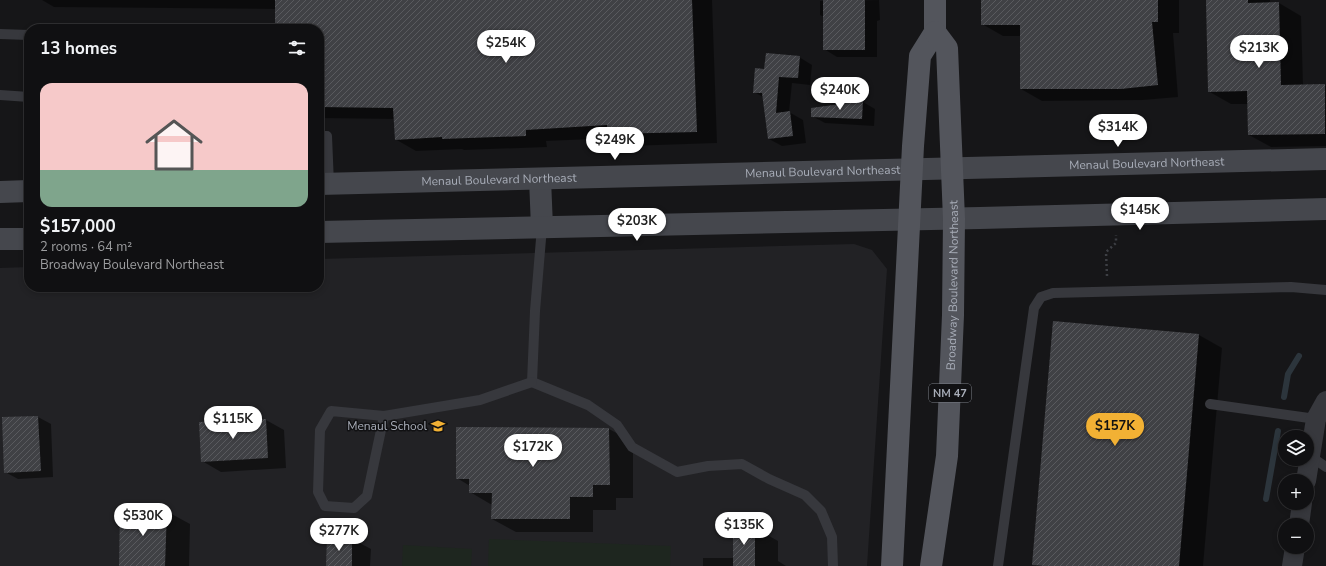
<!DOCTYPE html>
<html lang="en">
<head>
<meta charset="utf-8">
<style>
	:root { --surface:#101012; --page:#19191b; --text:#f1f3f6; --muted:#9c9d9f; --line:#303032; --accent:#f2b134 }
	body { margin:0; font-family:"Nunito Sans",sans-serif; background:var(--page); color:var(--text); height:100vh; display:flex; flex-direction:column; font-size:15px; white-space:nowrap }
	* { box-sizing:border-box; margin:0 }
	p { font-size:13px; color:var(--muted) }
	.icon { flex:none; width:22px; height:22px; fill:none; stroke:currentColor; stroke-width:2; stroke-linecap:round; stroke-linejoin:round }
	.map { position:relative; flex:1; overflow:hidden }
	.sheet { position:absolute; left:24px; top:24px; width:300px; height:268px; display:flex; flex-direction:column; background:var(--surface); border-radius:16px; box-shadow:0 2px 6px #0003,0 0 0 1px var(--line) }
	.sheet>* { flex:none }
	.fabs { position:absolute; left:1278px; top:430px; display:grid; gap:8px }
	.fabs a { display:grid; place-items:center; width:36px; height:36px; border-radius:50%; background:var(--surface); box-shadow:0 2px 6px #0003,0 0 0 1px var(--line); font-size:20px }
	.price { position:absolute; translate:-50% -34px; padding:0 9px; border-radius:14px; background:#fff; color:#222; font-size:13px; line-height:26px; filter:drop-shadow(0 1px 2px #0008) }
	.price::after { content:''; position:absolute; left:50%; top:24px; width:12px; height:9px; margin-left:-6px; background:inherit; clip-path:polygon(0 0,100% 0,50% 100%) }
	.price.selected { background:var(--accent); color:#111 }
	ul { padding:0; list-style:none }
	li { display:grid; align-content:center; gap:8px; height:212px; padding:0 16px }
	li+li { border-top:1px solid var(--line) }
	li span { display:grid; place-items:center; height:124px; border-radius:12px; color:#555 }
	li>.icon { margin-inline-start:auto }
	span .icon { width:72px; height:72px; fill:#fffc; stroke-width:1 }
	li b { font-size:17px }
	h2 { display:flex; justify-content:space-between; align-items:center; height:48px; padding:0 16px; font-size:17px }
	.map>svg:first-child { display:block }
	.built { fill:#222225 }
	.grass { fill:#1e261f }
	.shadow { fill:#0007 }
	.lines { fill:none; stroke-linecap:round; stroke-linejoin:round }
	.stream { stroke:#2c353c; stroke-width:6 }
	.building { fill:url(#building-hatch) }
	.path { stroke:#3d3f44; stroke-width:2.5; stroke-dasharray:2 3; stroke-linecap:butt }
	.service { stroke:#37383d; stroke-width:10 }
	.minor { stroke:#37383d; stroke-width:20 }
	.secondary { stroke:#45474d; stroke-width:22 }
	.primary { stroke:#53555c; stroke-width:22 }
	.labels { text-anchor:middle; stroke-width:3; stroke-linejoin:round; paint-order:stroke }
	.shield { fill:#111113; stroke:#7b7e86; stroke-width:1 }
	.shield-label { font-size:11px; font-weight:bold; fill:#a8adb8 }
	.street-label { font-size:12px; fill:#a8adb8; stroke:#111113 }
	.poi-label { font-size:12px; fill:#a8adb8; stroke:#111113; text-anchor:end }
</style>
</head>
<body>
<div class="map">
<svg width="1326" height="566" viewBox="0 0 1326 566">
	<defs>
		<pattern id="building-hatch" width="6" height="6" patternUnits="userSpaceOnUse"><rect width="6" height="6" fill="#404145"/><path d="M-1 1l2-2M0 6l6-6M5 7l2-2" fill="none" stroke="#595a5e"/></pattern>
	</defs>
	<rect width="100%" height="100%" fill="#161618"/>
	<polygon class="built" points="854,244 872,250 887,269 867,566 0,566 0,268 29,267 29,287 319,287 319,259"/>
	<g class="grass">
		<polygon points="489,539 671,546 670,566 488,566"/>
		<polygon points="403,545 472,549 471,566 402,566"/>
	</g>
	<g class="shadow">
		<polygon points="42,0 712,0 717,143 629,146 615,138 546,141 547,147 464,150 462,149 416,151 395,139 395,119 319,118 319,29 276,29 276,9 54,7"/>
		<polygon points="879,0 880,20 877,21 877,57 837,57 824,49 824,17 820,15 820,1"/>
		<polygon points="982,0 1179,0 1179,33 1173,33 1178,97 1143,100 1042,101 1021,89 1021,36 1003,36 982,24"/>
		<polygon points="1207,0 1270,0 1270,3 1279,3 1301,16 1303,85 1324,85 1326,86 1326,146 1271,147 1249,135 1249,104 1231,104 1208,91"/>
		<polygon points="799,57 812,65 810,85 792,83 789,112 803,120 806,143 782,146 769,139 763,97 754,92 765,70"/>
		<polygon points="863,102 875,109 874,126 825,123 812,116"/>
		<polygon points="1199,335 1222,348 1203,566 1036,566 1033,564"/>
		<polygon points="38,417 51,424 53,477 18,479 5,472"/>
		<polygon points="266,420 284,430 286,468 221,472 202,461"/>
		<polygon points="457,428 609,429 633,442 633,498 616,498 616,510 593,510 593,532 516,532 492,519 492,505 470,492 470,486 457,478"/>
		<polygon points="166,511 190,524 189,566 120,566"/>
		<polygon points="755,528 778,541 778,561 786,566 703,566 703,558 734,558"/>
		<polygon points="328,538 352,539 371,549 370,566 327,566"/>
	</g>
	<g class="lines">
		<g class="stream">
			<polyline points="1284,397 1288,374 1299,356"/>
			<polyline points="1266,499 1278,431"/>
		</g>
	</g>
	<g class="building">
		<polygon points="275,0 692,0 697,132 607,134 607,125 526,130 526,136 442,139 442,137 395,140 393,108 319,107 319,29 275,29"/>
		<rect x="823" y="0" width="42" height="50"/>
		<polygon points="981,0 1158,0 1158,22 1152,22 1158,85 1121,89 1020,89 1020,25 981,25"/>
		<polygon points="1206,0 1248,0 1248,3 1279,2 1281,85 1325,84 1325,134 1248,135 1247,91 1208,92"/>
		<polygon points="766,53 800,56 798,78 779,77 776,113 790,111 793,136 768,139 762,93 753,93 755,68 764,69"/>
		<polygon points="863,101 862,119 811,117 811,108"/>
		<polygon points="1053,321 1199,334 1179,566 1044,566 1032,565"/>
		<polygon points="38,416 41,471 4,473 2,417"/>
		<polygon points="266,419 268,458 201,462 199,422"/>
		<polygon points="456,427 609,428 610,485 593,485 593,497 570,497 570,519 491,519 492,493 469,493 469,479 456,479"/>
		<polygon points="120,508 167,510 165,566 119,566"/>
		<rect x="733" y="527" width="22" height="39"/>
		<polygon points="327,537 352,538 352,566 326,566"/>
	</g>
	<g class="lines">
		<polyline class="path" points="1107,276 1106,252 1116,243 1116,235"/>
		<g class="service">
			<polyline points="0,34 29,35"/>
			<polyline points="0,95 29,97"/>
			<polyline points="319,136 327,136 329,184"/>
			<polyline points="542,227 535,311 532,382 588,405 617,425 632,447 677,472 708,466 742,464 769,479 805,495 821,511 832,537 833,566"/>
			<polyline points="1210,404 1316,419"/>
			<polyline points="384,416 367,496 354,508 325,506 318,492 320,430 331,411 384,416 480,400 532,382"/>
			<polyline points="1310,456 1326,467"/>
			<polyline points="998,566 1034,308 1041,297 1053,293 1291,287 1326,290"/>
		</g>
		<g class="minor">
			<polyline points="1306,481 1316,419 1326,401"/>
			<polyline points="1299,525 1302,503"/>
			<polyline points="1292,566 1295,547"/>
		</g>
		<g class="secondary">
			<polyline points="540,179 542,227"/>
			<path id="s1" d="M319 184 1326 159"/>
			<polyline points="0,192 29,191"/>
			<polyline points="319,232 980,218 1326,209"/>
			<polyline points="0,239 29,239"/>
		</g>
		<g class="primary">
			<polyline points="892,566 913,146 920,56 935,32 935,0"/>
			<path id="s2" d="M931 566 947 456 953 315 954 219 947 48 935 32"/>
		</g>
	</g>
	<defs>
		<symbol id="school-bare" viewBox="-9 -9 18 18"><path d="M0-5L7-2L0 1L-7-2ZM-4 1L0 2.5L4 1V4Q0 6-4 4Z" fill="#f2b134" stroke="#111113" stroke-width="2.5" paint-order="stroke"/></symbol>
	</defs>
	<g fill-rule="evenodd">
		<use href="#school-bare" x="428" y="416" width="20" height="20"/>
	</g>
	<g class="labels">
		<rect class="shield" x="929" y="384" width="42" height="18" rx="3"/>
		<g class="shield-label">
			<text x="950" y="397">NM 47</text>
		</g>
		<g class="street-label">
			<text dy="4" stroke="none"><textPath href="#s1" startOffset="828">Menaul Boulevard Northeast</textPath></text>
			<text dy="4" stroke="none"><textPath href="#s1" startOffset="504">Menaul Boulevard Northeast</textPath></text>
			<text dy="4" stroke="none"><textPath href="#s1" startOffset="180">Menaul Boulevard Northeast</textPath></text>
			<text dy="4" stroke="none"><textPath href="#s2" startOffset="282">Broadway Boulevard Northeast</textPath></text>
		</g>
		<g class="poi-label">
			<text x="427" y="430">Menaul School</text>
		</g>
	</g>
</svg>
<div class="fabs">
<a><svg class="icon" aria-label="layers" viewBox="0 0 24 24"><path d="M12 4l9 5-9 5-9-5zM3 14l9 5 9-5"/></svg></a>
<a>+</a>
<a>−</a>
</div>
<b class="price" style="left:506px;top:64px">$254K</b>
<b class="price" style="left:1259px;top:69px">$213K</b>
<b class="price" style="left:840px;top:111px">$240K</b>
<b class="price" style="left:1118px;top:148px">$314K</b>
<b class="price" style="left:615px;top:161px">$249K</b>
<b class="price" style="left:1140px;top:231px">$145K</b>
<b class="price" style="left:637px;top:242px">$203K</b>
<b class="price" style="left:233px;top:440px">$115K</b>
<b class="price selected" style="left:1115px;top:447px">$157K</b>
<b class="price" style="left:533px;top:468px">$172K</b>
<b class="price" style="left:143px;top:537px">$530K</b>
<b class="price" style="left:744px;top:546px">$135K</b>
<b class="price" style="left:339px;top:552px">$277K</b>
<section class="sheet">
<h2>13 homes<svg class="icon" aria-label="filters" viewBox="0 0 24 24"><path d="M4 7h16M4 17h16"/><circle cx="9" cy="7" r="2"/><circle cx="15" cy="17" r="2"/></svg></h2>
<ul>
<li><span style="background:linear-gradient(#f6c9c9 70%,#7fa58c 0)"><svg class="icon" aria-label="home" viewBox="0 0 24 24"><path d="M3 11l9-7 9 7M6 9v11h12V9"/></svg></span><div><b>$157,000</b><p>2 rooms · 64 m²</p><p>Broadway Boulevard Northeast</p></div></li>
</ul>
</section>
</div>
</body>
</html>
